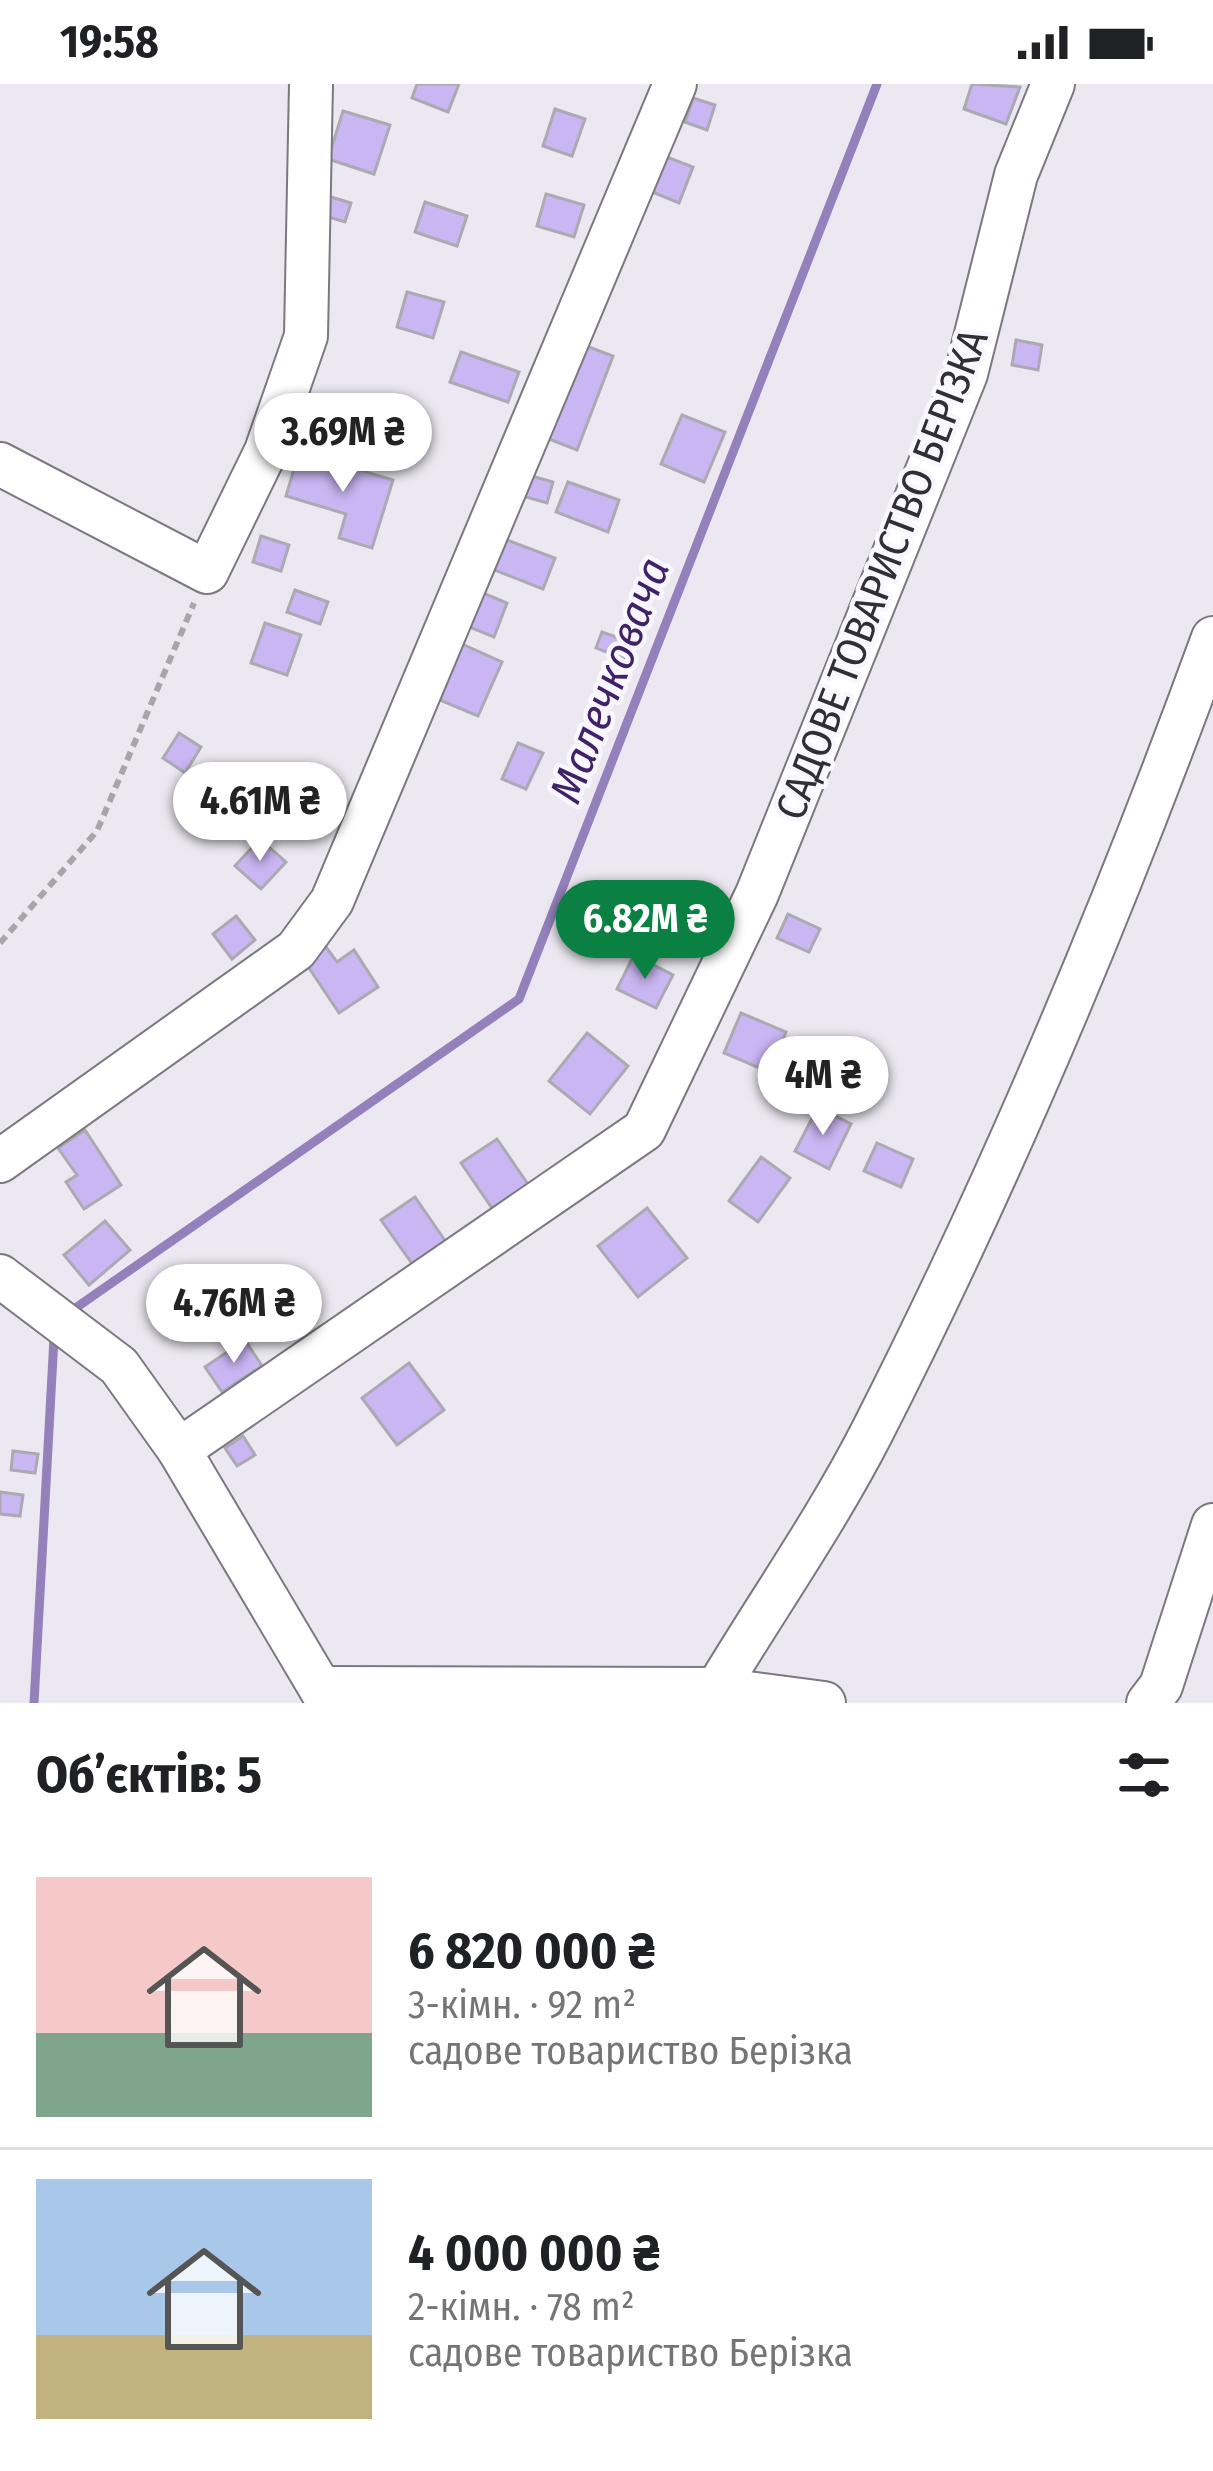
<!DOCTYPE html>
<html lang="uk">
<head>
<meta charset="utf-8">
<style>
	:root { --surface:#fff; --page:#f6f6f6; --text:#202124; --muted:#757577; --line:#e0e0e0; --accent:#0b8043 }
	body { margin:0; font-family:"Fira Sans Condensed",sans-serif; background:var(--page); color:var(--text); height:100vh; display:flex; flex-direction:column; font-size:45px; white-space:nowrap }
	* { box-sizing:border-box; margin:0 }
	p { font-size:39px; color:var(--muted) }
	.icon { flex:none; width:66px; height:66px; fill:none; stroke:currentColor; stroke-width:2; stroke-linecap:round; stroke-linejoin:round }
	.map { position:relative; height:1619px; overflow:hidden }
	.side { display:flex; flex-direction:column; background:var(--surface); flex:1 }
	.side>* { flex:none }
	.price { position:absolute; translate:-50% -102px; padding:0 27px; border-radius:42px; background:#fff; color:#222; font-size:39px; line-height:78px; filter:drop-shadow(0 3px 6px #0008) }
	.price::after { content:''; position:absolute; left:50%; top:72px; width:36px; height:27px; margin-left:-18px; background:inherit; clip-path:polygon(0 0,100% 0,50% 100%) }
	.price.on { background:var(--accent); color:#fff }
	ul { padding:0; list-style:none }
	li { display:flex; align-items:center; gap:36px; height:300px; padding:0 36px }
	li+li { border-top:3px solid var(--line) }
	li span { display:grid; place-items:center; flex:none; width:336px; height:240px; border-radius:0px; color:#555 }
	li>.icon { margin-inline-start:auto }
	span .icon { width:144px; height:144px; fill:#fffc; stroke-width:1 }
	li b { font-size:51px }
	h2 { display:flex; justify-content:space-between; align-items:center; height:144px; padding:0 36px; font-size:51px }
	.status { display:flex; justify-content:space-between; align-items:center; height:84px; padding:0 60px; background:var(--surface); direction:ltr }
	.status svg { height:33px; fill:currentColor }
	.map>svg:first-child { display:block }
	.lines { fill:none; stroke-linecap:round; stroke-linejoin:round }
	.stream { stroke:#9480bb; stroke-width:9 }
	.building { fill:#cab6f3; stroke:#aba9b1; stroke-width:3 }
	.minor-casing { stroke:#7a7880; stroke-width:46 }
	.path { stroke:#a7a5ac; stroke-width:6; stroke-dasharray:9 6; stroke-linecap:butt }
	.minor { stroke:#fff; stroke-width:42 }
	.labels { text-anchor:middle; stroke-width:9; stroke-linejoin:round; paint-order:stroke }
	.street-label { font-size:42px; fill:#302f33; stroke:#f8f6ff }
	.water-label { font-size:45px; font-style:italic; fill:#402269; stroke:#f8f6ff }
</style>
</head>
<body>
<div class="status"><b>19:58</b><svg viewBox="0 0 49 12"><path d="M0 12V9h3v3zM5 12V6h3v6zM10 12V3h3v9zM15 12V0h3v12zM26 1h20v11H26zM47 4h2v5h-2z"/></svg></div>
<div class="map">
<svg width="1213" height="1619" viewBox="0 0 1213 1619">
	<rect width="100%" height="100%" fill="#ebe8f1"/>
	<g class="lines">
		<g class="stream">
			<polyline points="77,1223 519,915 877,0"/>
			<polyline points="34,1619 54,1254"/>
		</g>
	</g>
	<g class="building">
		<polygon points="417,0 459,0 448,28 412,14"/>
		<polygon points="972,0 1020,3 1006,40 964,25"/>
		<polygon points="693,14 715,21 707,46 685,38"/>
		<polygon points="555,25 585,35 572,72 543,62"/>
		<polygon points="343,27 390,41 374,90 328,75"/>
		<polygon points="659,70 693,83 679,119 645,105"/>
		<polygon points="318,109 351,119 345,138 312,128"/>
		<polygon points="546,110 584,121 574,153 537,142"/>
		<polygon points="425,118 467,132 457,162 415,148"/>
		<polygon points="407,208 444,218 433,254 397,243"/>
		<polygon points="1016,256 1042,261 1038,286 1012,281"/>
		<polygon points="576,258 613,272 577,366 541,352"/>
		<polygon points="461,268 519,288 508,318 450,298"/>
		<polygon points="316,317 335,323 326,347 308,341"/>
		<polygon points="364,329 391,339 379,369 351,359"/>
		<polygon points="682,331 725,348 704,398 661,380"/>
		<polygon points="299,368 393,396 372,464 339,454 346,430 286,412"/>
		<polygon points="521,389 553,398 547,419 515,410"/>
		<polygon points="568,398 619,416 608,448 556,428"/>
		<polygon points="261,452 289,461 281,487 253,478"/>
		<polygon points="499,453 555,474 543,505 487,483"/>
		<polygon points="295,506 328,518 320,540 287,528"/>
		<polygon points="476,506 507,519 494,553 462,540"/>
		<polygon points="265,539 301,551 287,591 251,579"/>
		<polygon points="602,548 630,558 624,575 596,564"/>
		<polygon points="453,556 502,578 478,632 428,611"/>
		<polygon points="179,649 201,663 185,689 163,674"/>
		<polygon points="518,659 543,669 526,705 502,695"/>
		<polygon points="260,755 286,778 261,805 235,782"/>
		<polygon points="788,830 820,845 809,868 777,854"/>
		<polygon points="236,832 255,856 232,875 213,850"/>
		<polygon points="326,863 337,878 354,866 378,903 339,929 305,878"/>
		<polygon points="634,871 673,891 656,924 617,905"/>
		<polygon points="741,929 786,948 769,988 724,969"/>
		<polygon points="587,949 628,982 590,1030 549,997"/>
		<polygon points="818,1023 851,1040 829,1085 795,1067"/>
		<polygon points="85,1046 121,1101 84,1125 66,1098 77,1091 58,1064"/>
		<polygon points="497,1055 532,1106 496,1130 461,1079"/>
		<polygon points="877,1059 913,1075 901,1103 864,1087"/>
		<polygon points="761,1073 790,1094 758,1138 729,1117"/>
		<polygon points="415,1113 446,1158 413,1181 381,1136"/>
		<polygon points="647,1124 687,1174 638,1213 598,1162"/>
		<polygon points="105,1137 130,1166 89,1201 64,1171"/>
		<polygon points="245,1256 262,1282 222,1308 205,1283"/>
		<polygon points="409,1279 444,1326 397,1361 362,1314"/>
		<polygon points="243,1352 255,1371 237,1382 225,1364"/>
		<polygon points="13,1367 38,1370 35,1389 11,1386"/>
		<polygon points="0,1408 23,1411 20,1432 0,1430"/>
	</g>
	<g class="lines">
		<defs>
			<g id="minor">
				<polyline points="0,380 207,488 266,367 306,252 311,0"/>
				<polyline points="0,1077 296,866 332,817 675,0"/>
				<polyline points="0,1192 119,1282 179,1366 329,1619"/>
				<polyline points="179,1366 644,1046 757,810 966,290 1016,91 1053,0"/>
				<polyline points="322,1604 717,1605 824,1619"/>
				<path d="M717 1605C768 1520 827 1436 872 1348 1003 1091 1114 825 1213 554"/>
				<polyline points="1148,1619 1161,1602 1213,1441"/>
			</g>
		</defs>
		<use href="#minor" class="minor-casing"/>
		<polyline class="path" points="0,859 97,747 194,519"/>
		<use href="#minor" class="minor"/>
	</g>
	<g class="labels">
		<g class="street-label">
			<text transform="translate(881 490) rotate(-69)" y="15">САДОВЕ ТОВАРИСТВО БЕРІЗКА</text>
		</g>
		<g class="water-label">
			<text transform="translate(609 596) rotate(-69)" y="16">Малечковача</text>
		</g>
	</g>
</svg>
<b class="price" style="left:343px;top:411px">3.69M ₴</b>
<b class="price" style="left:260px;top:780px">4.61M ₴</b>
<b class="price on" style="left:645px;top:898px">6.82M ₴</b>
<b class="price" style="left:823px;top:1054px">4M ₴</b>
<b class="price" style="left:234px;top:1282px">4.76M ₴</b>
</div>
<section class="side">
<h2>Об’єктів: 5<svg class="icon" aria-label="filters" viewBox="0 0 24 24"><path d="M4 7h16M4 17h16"/><circle cx="9" cy="7" r="2"/><circle cx="15" cy="17" r="2"/></svg></h2>
<ul>
<li><span style="background:linear-gradient(#f6c9c9 65%,#7fa58c 0)"><svg class="icon" aria-label="home" viewBox="0 0 24 24"><path d="M3 11l9-7 9 7M6 9v11h12V9"/></svg></span><div><b>6 820 000 ₴</b><p>3-кімн. · 92 m²</p><p>садове товариство Берізка</p></div></li>
<li><span style="background:linear-gradient(#a9c7e8 65%,#c2b280 0)"><svg class="icon" aria-label="home" viewBox="0 0 24 24"><path d="M3 11l9-7 9 7M6 9v11h12V9"/></svg></span><div><b>4 000 000 ₴</b><p>2-кімн. · 78 m²</p><p>садове товариство Берізка</p></div></li>
</ul>
</section>
</body>
</html>
